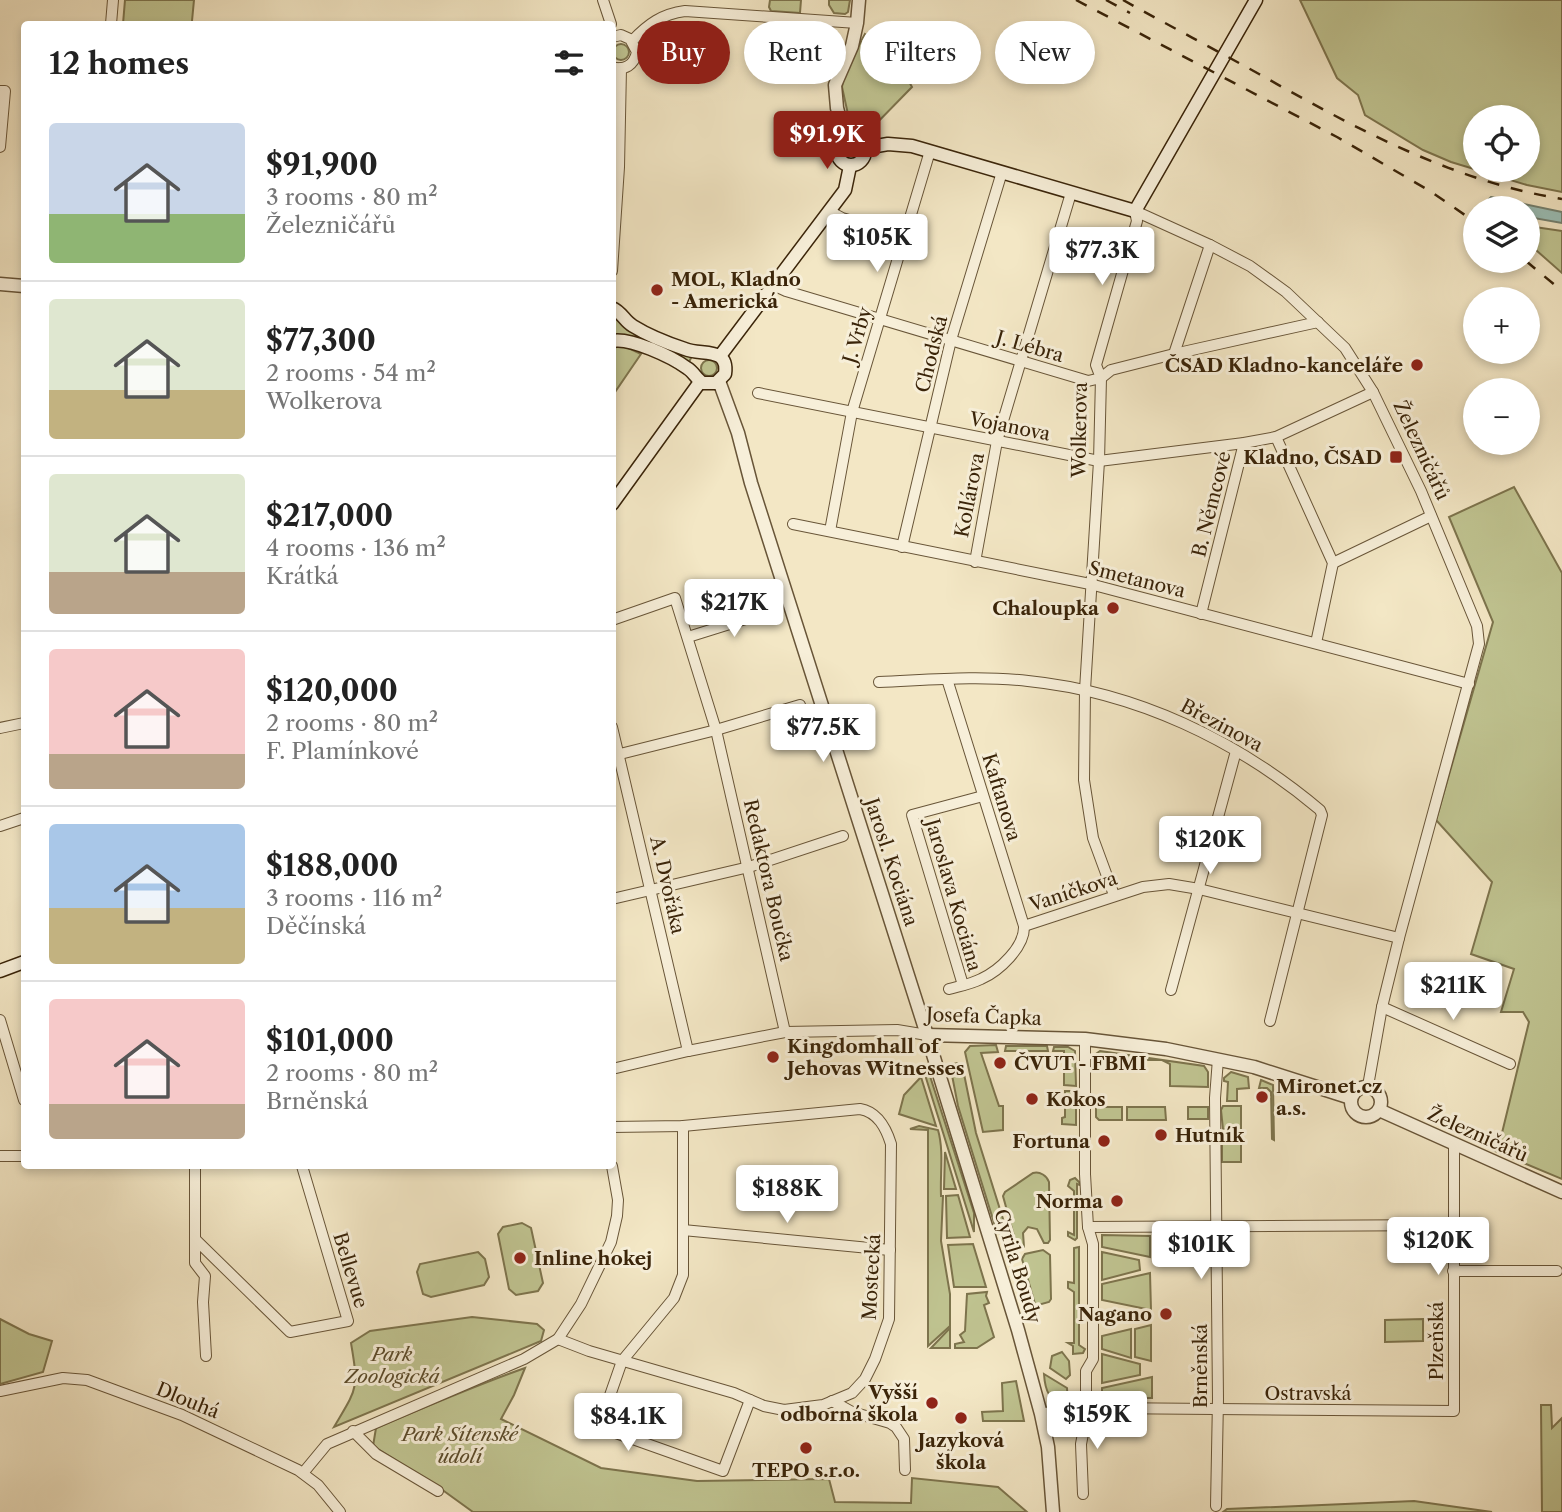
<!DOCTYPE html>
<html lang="en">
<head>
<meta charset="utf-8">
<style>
	:root { --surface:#fff; --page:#f6f6f6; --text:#222; --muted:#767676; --line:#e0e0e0; --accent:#8f2418 }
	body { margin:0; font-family:"Libre Caslon Text",serif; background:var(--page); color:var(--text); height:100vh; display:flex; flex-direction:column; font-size:26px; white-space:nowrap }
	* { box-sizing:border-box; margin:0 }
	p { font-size:23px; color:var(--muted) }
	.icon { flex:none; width:38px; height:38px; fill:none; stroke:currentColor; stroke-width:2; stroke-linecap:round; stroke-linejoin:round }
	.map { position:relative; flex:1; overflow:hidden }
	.drawer { position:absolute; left:21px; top:21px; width:595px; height:1148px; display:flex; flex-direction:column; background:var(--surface); border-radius:7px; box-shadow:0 4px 10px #0003 }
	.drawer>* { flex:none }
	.banner { position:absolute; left:637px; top:21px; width:665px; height:63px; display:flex; gap:14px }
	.tools { position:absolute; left:1463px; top:105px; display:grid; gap:14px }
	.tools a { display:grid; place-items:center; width:77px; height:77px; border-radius:50%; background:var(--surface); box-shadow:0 4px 10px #0003; font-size:35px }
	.price { position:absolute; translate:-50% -60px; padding:0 16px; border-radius:7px; background:#fff; color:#222; font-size:23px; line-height:46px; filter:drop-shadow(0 2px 4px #0008) }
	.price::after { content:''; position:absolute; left:50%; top:42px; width:21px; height:16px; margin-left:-10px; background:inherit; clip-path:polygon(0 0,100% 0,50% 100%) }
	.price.selected { background:var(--accent); color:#fff }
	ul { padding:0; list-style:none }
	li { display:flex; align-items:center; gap:21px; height:175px; padding:0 28px }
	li+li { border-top:2px solid var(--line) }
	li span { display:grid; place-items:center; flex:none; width:196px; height:140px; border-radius:7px; color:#555 }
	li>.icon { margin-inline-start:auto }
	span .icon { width:84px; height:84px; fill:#fffc; stroke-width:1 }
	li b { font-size:30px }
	h2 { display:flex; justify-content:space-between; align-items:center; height:84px; padding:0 28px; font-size:30px }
	.chip { padding:0 24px; border-radius:32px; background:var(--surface); box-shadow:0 4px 10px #0003; font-size:24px; line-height:63px }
	.chip.selected { background:var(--accent); color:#fff }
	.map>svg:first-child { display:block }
	.green { fill:#c0c491; stroke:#7d744d; stroke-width:2; fill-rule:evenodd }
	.water { fill:#9bbfb7; stroke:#748171; stroke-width:2 }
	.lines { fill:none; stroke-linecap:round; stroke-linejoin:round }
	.minor-casing { stroke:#685538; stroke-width:12 }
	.tertiary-casing { stroke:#685538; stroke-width:15 }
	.secondary-casing { stroke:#3a2409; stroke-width:15 }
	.minor { stroke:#f7efd9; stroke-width:10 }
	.tertiary { stroke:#f7efd9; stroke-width:12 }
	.secondary { stroke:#f7efd9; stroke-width:12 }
	.rail { stroke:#3a2409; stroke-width:2.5; stroke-dasharray:12 12; stroke-linecap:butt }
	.poi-dot { fill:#8f2418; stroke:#f7efd9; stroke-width:2.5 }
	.labels { text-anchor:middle; stroke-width:6; stroke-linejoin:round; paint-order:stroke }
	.poi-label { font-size:19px; font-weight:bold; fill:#3a2409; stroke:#f7efd9; text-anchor:start }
	.street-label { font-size:19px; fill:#3a2409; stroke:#f7efd9 }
	.park-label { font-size:19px; font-style:italic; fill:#5c4c2b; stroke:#f7efd9 }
</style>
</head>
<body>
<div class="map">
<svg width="1562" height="1512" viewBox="0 0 1562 1512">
	<rect width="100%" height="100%" fill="#f3e7c5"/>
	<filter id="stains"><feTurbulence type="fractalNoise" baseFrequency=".00286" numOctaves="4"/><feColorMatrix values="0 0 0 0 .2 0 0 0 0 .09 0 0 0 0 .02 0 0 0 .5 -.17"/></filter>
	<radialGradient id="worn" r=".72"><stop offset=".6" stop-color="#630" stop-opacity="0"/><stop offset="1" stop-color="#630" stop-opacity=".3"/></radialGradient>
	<g class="green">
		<polygon points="125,0 194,0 192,21 194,24 123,24"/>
		<polygon points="770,0 801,0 800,13 771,11 769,7"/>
		<polygon points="829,0 850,0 848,12 845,14 834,13 829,5"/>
		<path d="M1300 0H1562V192L1527 185 1451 162 1423 150 1365 115 1358 95 1337 78ZM1528 117V170H1475V117Z"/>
		<polygon points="865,34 893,52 912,87 871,129 851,128 842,87 844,73"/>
		<circle cx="621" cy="52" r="8"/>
		<polygon points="1528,226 1562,231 1562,273 1528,243"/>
		<polygon points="613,316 623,325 692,356 688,364 626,336 613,334"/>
		<polygon points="613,344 622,345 641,354 613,395"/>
		<circle cx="709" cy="368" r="8"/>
		<polygon points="1514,487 1562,573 1562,1179 1495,1151 1502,1133 1529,1022 1523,1012 1501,1012 1514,969 1471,954 1492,882 1436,820 1493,622 1449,517"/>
		<polygon points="996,1045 998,1052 981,1053 999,1106 1003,1106 1003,1130 983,1132 965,1052 970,1046"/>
		<polygon points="1006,1046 1047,1046 1048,1051 1005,1051"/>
		<polygon points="1054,1047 1068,1047 1075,1051 1076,1086 1064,1085 1064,1051 1053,1051"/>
		<polygon points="1100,1051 1204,1066 1208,1072 1208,1087 1170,1086 1170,1064 1162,1060 1099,1060 1098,1068 1093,1068 1093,1056"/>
		<polygon points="957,1063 963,1069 976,1133 1008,1235 1003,1239 995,1226 958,1106 950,1065"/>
		<polygon points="1231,1072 1248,1077 1249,1088 1237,1089 1237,1101 1227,1101 1228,1082 1224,1081 1224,1078"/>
		<polygon points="929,1073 974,1213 974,1232 926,1078"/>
		<polygon points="921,1077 936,1126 899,1114 904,1095"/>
		<polygon points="1261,1080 1273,1085 1274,1140 1272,1139 1271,1092 1267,1088 1259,1088"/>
		<polygon points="1065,1091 1076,1091 1076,1125 1062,1124 1062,1118 1065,1117"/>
		<polygon points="1223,1106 1241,1106 1241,1130 1223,1129 1221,1110"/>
		<polygon points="1096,1107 1122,1107 1122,1120 1099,1120 1096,1117"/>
		<polygon points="1127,1107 1165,1107 1166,1120 1127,1120"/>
		<rect x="1188" y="1107" width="20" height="12"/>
		<path d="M919 1126 938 1130C944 1151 940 1174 941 1196H943L941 1241 950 1294V1326L928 1346V1130L910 1129Z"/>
		<rect x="1222" y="1134" width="19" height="28"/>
		<polygon points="945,1152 956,1189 944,1189"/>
		<path d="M1033 1173C1040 1171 1047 1176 1049 1182L1050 1240 1048 1243H1044L1037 1229 1028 1227 1023 1233 1024 1247 1020 1249 1017 1247 1003 1196 1005 1192Z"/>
		<polygon points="1075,1178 1083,1186 1077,1184 1077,1238 1075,1240 1068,1236 1068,1232 1074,1235 1074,1191 1068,1186 1070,1180"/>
		<polygon points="958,1195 970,1237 947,1238 946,1196"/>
		<polygon points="522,1223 531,1228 543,1283 538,1291 516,1295 509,1289 498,1234 503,1227"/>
		<polygon points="1102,1235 1150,1236 1150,1257 1102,1247"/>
		<polygon points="973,1244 986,1287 954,1287 948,1245"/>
		<polygon points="1079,1247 1079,1345 1085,1349 1083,1353 1073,1354 1073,1346 1068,1343 1074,1343 1074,1292 1068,1288 1068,1282 1074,1283 1074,1248"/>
		<polygon points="1043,1250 1050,1255 1051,1299 1049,1302 1038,1305 1035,1304 1022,1259 1025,1254"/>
		<polygon points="478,1252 485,1259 489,1277 484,1285 431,1297 423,1294 417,1272 420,1264"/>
		<polygon points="1102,1252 1139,1260 1140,1270 1102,1280"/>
		<polygon points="1150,1273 1151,1310 1102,1300 1102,1284"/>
		<polygon points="987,1292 986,1296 989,1303 984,1305 994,1337 977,1348 955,1348 955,1344 964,1342 960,1335 965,1331 967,1294"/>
		<path d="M472 1317 537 1324 544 1330 541 1341 334 1427C357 1388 359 1390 351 1343L370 1331Z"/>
		<polygon points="0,1319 29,1334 52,1341 43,1372 0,1384"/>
		<polygon points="1423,1319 1423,1341 1385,1342 1385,1320"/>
		<polygon points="1151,1325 1151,1361 1135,1357 1135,1329"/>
		<polygon points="950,1328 950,1348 931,1348"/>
		<polygon points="1131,1329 1131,1358 1102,1349 1102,1336"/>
		<polygon points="1062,1352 1069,1361 1070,1375 1066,1379 1050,1368 1052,1356"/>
		<polygon points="1102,1354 1140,1364 1140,1375 1102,1383"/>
		<path d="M525 1368 514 1395 501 1419 601 1468 697 1481 829 1479 835 1502 911 1503 912 1478 998 1487 1027 1512H473L437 1486 373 1446 376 1428C425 1407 474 1386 525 1368Z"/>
		<path d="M1044 1374 1067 1388 1068 1404C1049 1402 1045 1391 1044 1374Z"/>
		<polygon points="1152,1377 1152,1398 1102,1398 1102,1388"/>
		<polygon points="1016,1381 1024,1421 983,1421 982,1412 1003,1411 1002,1383"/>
		<polygon points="1541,1405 1551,1405 1552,1428 1562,1418 1562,1512 1542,1512"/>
		<polygon points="1414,1501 1492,1512 1223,1512 1227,1509"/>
	</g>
	<polygon class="water" points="1491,197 1562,212 1562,223 1528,217 1528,208 1496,208 1490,205 1488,200"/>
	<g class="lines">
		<defs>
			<g id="minor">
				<polyline points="603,0 611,24"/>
				<polyline points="111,24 113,0"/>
				<path d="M612 37 621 35 630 39 637 52C634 65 625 71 612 67"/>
				<path d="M632 41C648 24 662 14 685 11L857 23"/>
				<polyline points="0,91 5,91 0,147"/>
				<polyline points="829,211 842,218 904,236"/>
				<polyline points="612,271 619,167 621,68"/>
				<polyline points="775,286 786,291 1088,381 1101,378 1111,370 1174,354 1318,322"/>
				<polyline points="1174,354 1210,245"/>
				<polyline points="758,393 1099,461 1244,443 1276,437 1373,392"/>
				<polyline points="1276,437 1333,563 1316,643"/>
				<polyline points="793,524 1090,584 1469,684"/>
				<polyline points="830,531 852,412 930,151"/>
				<polyline points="902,547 951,340 1002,172"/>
				<polyline points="975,562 997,441 1071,193"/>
				<polyline points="1333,563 1431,516"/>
				<polyline points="1201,614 1244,443"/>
				<polyline points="612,620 675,598 716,730 785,1032"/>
				<polyline points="688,637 771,611"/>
				<path d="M947 679 1024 926C1025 947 999 971 981 979 971 984 960 986 949 989"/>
				<path d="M879 682C928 680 979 675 1028 681 1136 692 1237 740 1320 810L1322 815 1270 1021"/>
				<polyline points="612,727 688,1051"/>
				<polyline points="0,728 24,723"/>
				<polyline points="612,756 716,730 800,705"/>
				<polyline points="0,826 24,818"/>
				<polyline points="1114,895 1093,838 1084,780 1085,690 1099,461 1101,378 1096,365 1137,221 1135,211 1210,245 1250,266 1286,292 1345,348 1373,392 1421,491 1477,626 1479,644 1399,938 1382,1007 1368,1086"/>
				<polyline points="612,899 749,867 843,836"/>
				<polyline points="1024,926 1143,887 1169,884 1199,889 1399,938"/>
				<polyline points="963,985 912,815 983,796"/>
				<polyline points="1171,990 1236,751"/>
				<polyline points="1382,1007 1510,1064"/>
				<polyline points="0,1020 24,1100"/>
				<polyline points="612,1069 688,1051 785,1032 897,1030 927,1035"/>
				<polyline points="683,1126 683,1275 674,1298 622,1361 599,1427 723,1471 750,1400"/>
				<polyline points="0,1156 24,1156"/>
				<polyline points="195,1166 195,1263 205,1276 203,1302 206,1356"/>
				<polyline points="1088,1227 1452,1225"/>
				<polyline points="683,1230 890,1250"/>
				<polyline points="196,1240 290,1332 348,1321 302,1166"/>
				<polyline points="1453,1271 1557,1271"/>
				<path d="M558 1339 589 1351 734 1393 764 1406 784 1410 823 1405 852 1393 865 1379 875 1359 889 1319 891 1144C886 1128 878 1112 860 1109L683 1126 612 1127"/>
				<polyline points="0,1391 63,1378 87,1380 182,1415 298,1470 318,1485 340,1512"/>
				<polyline points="832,1401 852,1412 890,1423 896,1427 904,1439 905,1470"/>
				<polyline points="1041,1414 1067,1409 1100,1408 1454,1411 1454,1145"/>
				<polyline points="353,1431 376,1454 438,1491"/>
				<polyline points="303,1473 327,1444 524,1359 558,1339 581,1304 611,1242 617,1216 618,1200 612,1166"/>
				<polyline points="1083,1494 1081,1444 1086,1418 1086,1371 1093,1359 1093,1244 1088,1227 1085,1174 1085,1039"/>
				<polyline points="1216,1506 1218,1399 1215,1098 1218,1059"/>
			</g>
			<g id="tertiary">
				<polyline points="845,138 837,108 835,85 852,46 857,23 859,0"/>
				<polyline points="0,284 24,286"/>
				<polyline points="719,381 738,433 751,483 927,1035 1018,1330 1041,1414 1048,1447 1053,1512"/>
				<polyline points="927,1035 1085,1039 1166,1049 1254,1067 1351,1098"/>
				<circle cx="1366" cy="1102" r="15"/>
				<polyline points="1379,1110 1562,1192"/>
			</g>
			<g id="secondary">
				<circle cx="851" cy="151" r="14"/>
				<polyline points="865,148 888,144 912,146 1135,211 1256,0"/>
				<path d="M612 308C622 312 624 321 633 326 649 336 667 343 685 349 701 356 729 346 725 374L716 383H703C696 379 694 372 687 368 672 357 630 337 612 341"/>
				<polyline points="720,356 845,190 850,166"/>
				<polyline points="612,504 700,382"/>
				<polyline points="0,971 24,962"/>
			</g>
		</defs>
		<use href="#minor" class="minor-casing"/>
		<use href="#tertiary" class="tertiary-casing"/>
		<use href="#secondary" class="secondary-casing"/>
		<use href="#minor" class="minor"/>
		<use href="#tertiary" class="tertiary"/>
		<use href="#secondary" class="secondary"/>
		<g class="rail">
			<polyline points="1076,0 1337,137 1430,191 1475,222"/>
			<polyline points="1106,0 1130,13"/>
			<path d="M1123 0C1168 25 1214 49 1259 74 1355 128 1452 181 1562 199"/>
			<polyline points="1526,261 1562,291"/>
		</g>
	</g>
	<g class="poi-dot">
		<circle cx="657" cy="290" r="7"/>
		<circle cx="1417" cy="365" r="7"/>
		<rect x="1389" y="450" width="14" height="14" rx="3.5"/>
		<circle cx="1113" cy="608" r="7"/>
		<circle cx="773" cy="1057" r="7"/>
		<circle cx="1000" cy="1063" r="7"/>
		<circle cx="1262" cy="1097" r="7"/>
		<circle cx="1032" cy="1099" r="7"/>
		<circle cx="1161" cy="1135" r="7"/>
		<circle cx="1104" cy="1141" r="7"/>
		<circle cx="1117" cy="1201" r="7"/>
		<circle cx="520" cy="1258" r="7"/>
		<circle cx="1166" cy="1314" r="7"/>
		<circle cx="932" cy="1403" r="7"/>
		<circle cx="961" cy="1418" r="7"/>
		<circle cx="806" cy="1448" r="7"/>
	</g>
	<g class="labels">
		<g class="poi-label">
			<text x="671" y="286">MOL, Kladno<tspan x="671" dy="22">- Americká</tspan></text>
			<text x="1403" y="372" text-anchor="end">ČSAD Kladno-kanceláře</text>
			<text x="1382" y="464" text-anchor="end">Kladno, ČSAD</text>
			<text x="1099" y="615" text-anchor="end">Chaloupka</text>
			<text x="787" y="1053">Kingdomhall of<tspan x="787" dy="22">Jehovas Witnesses</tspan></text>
			<text x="1014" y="1070">ČVUT - FBMI</text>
			<text x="1276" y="1093">Mironet.cz<tspan x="1276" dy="22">a.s.</tspan></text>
			<text x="1046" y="1106">Kokos</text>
			<text x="1175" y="1142">Hutník</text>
			<text x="1090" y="1148" text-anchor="end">Fortuna</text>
			<text x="1103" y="1208" text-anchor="end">Norma</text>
			<text x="534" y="1265">Inline hokej</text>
			<text x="1152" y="1321" text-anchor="end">Nagano</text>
			<text x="918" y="1399" text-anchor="end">Vyšší<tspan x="918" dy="22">odborná škola</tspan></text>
			<text x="961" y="1447" text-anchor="middle">Jazyková<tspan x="961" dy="22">škola</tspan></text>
			<text x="806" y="1477" text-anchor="middle">TEPO s.r.o.</text>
		</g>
		<g class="street-label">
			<text transform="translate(857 335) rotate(-73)" y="7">J. Vrby</text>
			<text transform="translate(1030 346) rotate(16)" y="7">J. Lébra</text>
			<text transform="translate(931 354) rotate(-76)" y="7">Chodská</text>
			<text transform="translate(1010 426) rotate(11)" y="7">Vojanova</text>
			<text transform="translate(1079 430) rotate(-89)" y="7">Wolkerova</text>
			<text transform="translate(1422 450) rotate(65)" y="7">Železničářů</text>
			<text transform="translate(969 495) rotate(-79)" y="7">Kollárova</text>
			<text transform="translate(1211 504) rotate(-76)" y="7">B. Němcové</text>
			<text transform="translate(1137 579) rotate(14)" y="7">Smetanova</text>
			<text transform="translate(1222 725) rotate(28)" y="7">Březinova</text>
			<text transform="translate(1002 797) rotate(73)" y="7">Kaftanova</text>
			<text transform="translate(892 862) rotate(72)" y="7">Jarosl. Kociána</text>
			<text transform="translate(769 880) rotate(77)" y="7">Redaktora Boučka</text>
			<text transform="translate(668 885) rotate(77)" y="7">A. Dvořáka</text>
			<text transform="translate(1073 891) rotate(-18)" y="7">Vaníčkova</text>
			<text transform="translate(954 895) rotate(74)" y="7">Jaroslava Kociána</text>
			<text transform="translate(984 1016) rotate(2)" y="7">Josefa Čapka</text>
			<text transform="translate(1478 1134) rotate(24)" y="7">Železničářů</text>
			<text transform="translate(1018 1266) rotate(73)" y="7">Cyrila Boudy</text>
			<text transform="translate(351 1270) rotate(73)" y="7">Bellevue</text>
			<text transform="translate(871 1277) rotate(-87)" y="7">Mostecká</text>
			<text transform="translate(1436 1341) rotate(-90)" y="7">Plzeňská</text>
			<text transform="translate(1200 1366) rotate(-90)" y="7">Brněnská</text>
			<text x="1308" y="1400">Ostravská</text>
			<text transform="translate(188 1400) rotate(22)" y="7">Dlouhá</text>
		</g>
		<g class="park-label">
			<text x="392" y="1361">Park<tspan x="392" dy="22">Zoologická</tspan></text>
			<text x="460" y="1441">Park Sítenské<tspan x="460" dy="22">údolí</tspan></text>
		</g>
	</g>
	<rect width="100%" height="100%" filter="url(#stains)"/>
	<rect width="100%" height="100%" fill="url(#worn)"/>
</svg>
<div class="tools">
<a><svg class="icon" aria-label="locate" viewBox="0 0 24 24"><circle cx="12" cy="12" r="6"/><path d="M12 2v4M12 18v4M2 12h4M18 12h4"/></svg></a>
<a><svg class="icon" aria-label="layers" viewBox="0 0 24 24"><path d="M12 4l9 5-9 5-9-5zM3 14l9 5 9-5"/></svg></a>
<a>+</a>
<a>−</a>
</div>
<b class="price selected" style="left:827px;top:171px">$91.9K</b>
<b class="price" style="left:877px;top:274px">$105K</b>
<b class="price" style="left:1102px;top:287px">$77.3K</b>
<b class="price" style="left:734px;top:639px">$217K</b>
<b class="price" style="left:823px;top:764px">$77.5K</b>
<b class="price" style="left:1210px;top:876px">$120K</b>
<b class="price" style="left:1453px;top:1022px">$211K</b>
<b class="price" style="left:787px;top:1225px">$188K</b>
<b class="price" style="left:1438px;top:1277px">$120K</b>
<b class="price" style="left:1201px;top:1281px">$101K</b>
<b class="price" style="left:1097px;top:1451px">$159K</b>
<b class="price" style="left:628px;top:1453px">$84.1K</b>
<div class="banner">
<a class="chip selected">Buy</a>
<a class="chip">Rent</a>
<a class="chip">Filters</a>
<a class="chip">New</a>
</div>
<section class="drawer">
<h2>12 homes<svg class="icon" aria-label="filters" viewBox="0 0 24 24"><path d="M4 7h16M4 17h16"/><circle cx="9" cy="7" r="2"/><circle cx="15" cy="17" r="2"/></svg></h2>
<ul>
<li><span style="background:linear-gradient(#c9d6e8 65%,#8fb573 0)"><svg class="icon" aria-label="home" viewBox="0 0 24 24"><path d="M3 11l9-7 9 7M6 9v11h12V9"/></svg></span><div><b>$91,900</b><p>3 rooms · 80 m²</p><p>Železničářů</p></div></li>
<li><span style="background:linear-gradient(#dfe7d0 65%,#c2b280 0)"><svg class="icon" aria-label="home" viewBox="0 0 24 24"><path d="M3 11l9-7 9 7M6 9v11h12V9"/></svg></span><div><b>$77,300</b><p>2 rooms · 54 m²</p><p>Wolkerova</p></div></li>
<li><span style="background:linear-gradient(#dfe7d0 70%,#b9a48a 0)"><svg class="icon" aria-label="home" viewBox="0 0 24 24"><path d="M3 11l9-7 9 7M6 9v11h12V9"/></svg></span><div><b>$217,000</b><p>4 rooms · 136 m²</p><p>Krátká</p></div></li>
<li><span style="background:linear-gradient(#f6c9c9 75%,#b9a48a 0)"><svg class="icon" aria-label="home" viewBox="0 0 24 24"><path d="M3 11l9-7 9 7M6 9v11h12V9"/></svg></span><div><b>$120,000</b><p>2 rooms · 80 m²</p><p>F. Plamínkové</p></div></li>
<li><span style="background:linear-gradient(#a9c7e8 60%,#c2b280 0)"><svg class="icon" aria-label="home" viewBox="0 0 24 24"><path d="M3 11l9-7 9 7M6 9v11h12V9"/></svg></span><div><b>$188,000</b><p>3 rooms · 116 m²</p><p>Děčínská</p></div></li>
<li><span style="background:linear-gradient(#f6c9c9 75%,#b9a48a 0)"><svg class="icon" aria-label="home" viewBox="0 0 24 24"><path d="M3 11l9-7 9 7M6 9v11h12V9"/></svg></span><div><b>$101,000</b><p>2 rooms · 80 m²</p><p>Brněnská</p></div></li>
</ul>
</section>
</div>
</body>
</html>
